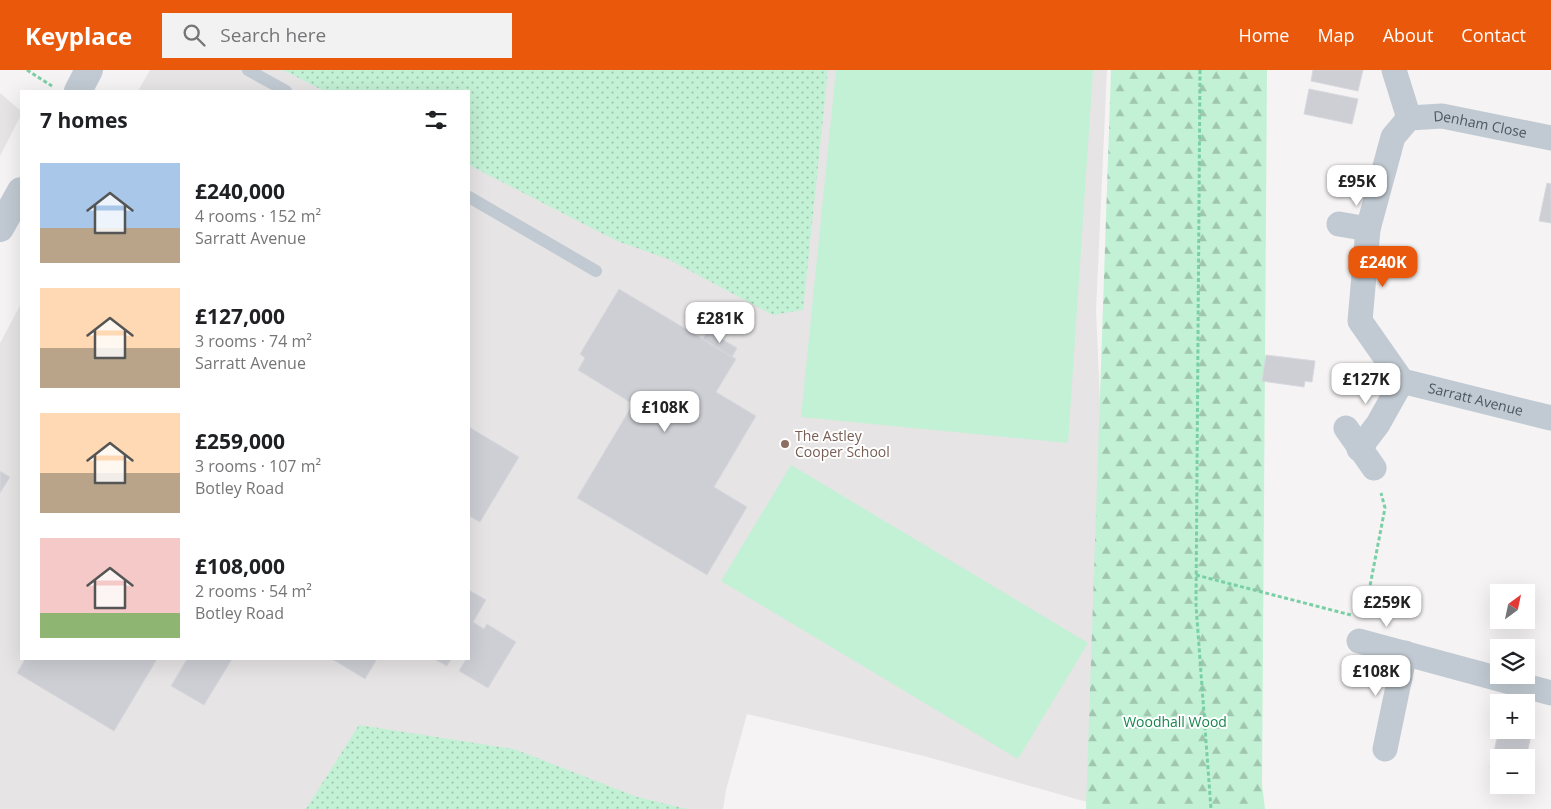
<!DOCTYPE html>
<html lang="en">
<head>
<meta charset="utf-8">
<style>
	:root { --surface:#fff; --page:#f2f2f2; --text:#202124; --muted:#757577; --accent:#ea580c }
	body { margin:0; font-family:"Open Sans",sans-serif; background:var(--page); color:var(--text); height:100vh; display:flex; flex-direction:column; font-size:19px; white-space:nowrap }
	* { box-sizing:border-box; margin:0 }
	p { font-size:16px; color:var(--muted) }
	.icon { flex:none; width:28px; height:28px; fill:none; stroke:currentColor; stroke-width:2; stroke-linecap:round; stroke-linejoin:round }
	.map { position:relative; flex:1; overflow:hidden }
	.details { position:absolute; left:20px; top:20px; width:450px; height:570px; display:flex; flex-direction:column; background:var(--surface); border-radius:0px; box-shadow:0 5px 20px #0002 }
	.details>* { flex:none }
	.needle { width:32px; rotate:33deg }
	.tools { position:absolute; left:1490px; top:514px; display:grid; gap:10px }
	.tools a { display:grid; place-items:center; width:45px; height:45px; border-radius:0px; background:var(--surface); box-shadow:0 5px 20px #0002; font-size:25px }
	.price { position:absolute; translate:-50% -42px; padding:0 11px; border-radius:10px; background:#fff; color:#222; font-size:16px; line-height:32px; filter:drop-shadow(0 1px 2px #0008) }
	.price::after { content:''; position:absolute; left:50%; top:30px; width:15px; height:11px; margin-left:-8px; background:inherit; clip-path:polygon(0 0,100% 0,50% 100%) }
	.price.active { background:var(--accent); color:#fff }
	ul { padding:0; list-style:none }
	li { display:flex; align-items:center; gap:15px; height:125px; padding:0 20px }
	li span { display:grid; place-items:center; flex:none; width:140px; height:100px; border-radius:0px; color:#555 }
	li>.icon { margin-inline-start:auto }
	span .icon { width:60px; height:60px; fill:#fffc; stroke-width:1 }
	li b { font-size:21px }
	h2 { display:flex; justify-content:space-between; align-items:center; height:60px; padding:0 20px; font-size:21px }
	header { display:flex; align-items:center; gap:30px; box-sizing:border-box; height:70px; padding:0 25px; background:var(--accent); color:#fff }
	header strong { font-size:24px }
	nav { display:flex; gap:28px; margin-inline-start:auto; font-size:18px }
	.search { width:350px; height:45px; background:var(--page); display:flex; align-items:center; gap:12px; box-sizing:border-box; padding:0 18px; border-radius:0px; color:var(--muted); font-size:19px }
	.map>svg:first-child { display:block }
	.education { fill:#e6e4e5 }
	.green { fill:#c3f1d5 }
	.forest { fill:url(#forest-firs) }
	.park { fill:url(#park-dots) }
	.building { fill:#cdcfd5; stroke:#d7d9de }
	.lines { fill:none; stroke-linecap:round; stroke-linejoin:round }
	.path { stroke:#7ad0a6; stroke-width:3; stroke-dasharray:4 2.5; stroke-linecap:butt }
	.service { stroke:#c1cad2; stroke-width:12 }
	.minor { stroke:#c1cad2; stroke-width:25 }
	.tertiary { stroke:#c1cad2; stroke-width:28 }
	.education-dot { fill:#8d6e63; stroke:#fff; stroke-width:2 }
	.labels { text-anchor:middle; stroke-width:4; stroke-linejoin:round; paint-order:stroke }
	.street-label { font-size:14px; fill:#4a5661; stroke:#fff }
	.education-label { font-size:14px; fill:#785e54; stroke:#fff; text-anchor:start }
	.park-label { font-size:14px; fill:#17864f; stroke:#fff }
</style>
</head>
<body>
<header>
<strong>Keyplace</strong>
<div class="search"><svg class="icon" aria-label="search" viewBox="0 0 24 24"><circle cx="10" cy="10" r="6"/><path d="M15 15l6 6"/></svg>Search here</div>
<nav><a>Home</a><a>Map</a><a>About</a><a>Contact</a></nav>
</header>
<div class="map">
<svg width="1551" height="739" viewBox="0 0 1551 739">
	<defs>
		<pattern id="forest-firs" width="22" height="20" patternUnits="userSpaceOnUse" patternTransform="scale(1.25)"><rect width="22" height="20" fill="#c3f1d5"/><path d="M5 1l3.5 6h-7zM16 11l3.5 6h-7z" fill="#a0c6b0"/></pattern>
		<pattern id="park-dots" width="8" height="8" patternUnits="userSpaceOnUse" patternTransform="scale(1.25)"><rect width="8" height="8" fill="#c3f1d5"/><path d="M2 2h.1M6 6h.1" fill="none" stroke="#a0c6b0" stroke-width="1.8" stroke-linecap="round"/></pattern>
	</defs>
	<rect width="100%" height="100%" fill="#f5f3f3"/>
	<g class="education">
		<polygon points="150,0 1107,0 1096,240 1106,474 1112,739 924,686 747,644 726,720 723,739 0,739 0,273 21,234 21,589 469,589 469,21 138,21"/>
		<polygon points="0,23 21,41 21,45 0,86"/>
	</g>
	<g class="green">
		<polygon points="836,0 1093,0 1068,373 801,347"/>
		<polygon points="791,395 1088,573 1018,689 721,511"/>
	</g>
	<polygon class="forest" points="1111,0 1267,0 1262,715 1265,739 1086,739"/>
	<g class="park">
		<polygon points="283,0 828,0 803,240 773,245 668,189 617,171 469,95 469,21 324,21"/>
		<polygon points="359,655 514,679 637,727 687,739 306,739"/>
	</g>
	<g class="building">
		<polygon points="1313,0 1363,0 1358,21 1311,11"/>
		<polygon points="1309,19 1358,29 1352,54 1304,44"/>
		<polygon points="1547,113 1551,114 1551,153 1539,151"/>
		<polygon points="619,219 736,289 716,322 756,346 714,417 747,437 707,505 577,428 633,334 578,300 585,288 580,284"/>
		<polygon points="708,261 737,278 732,287 703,269"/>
		<polygon points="1266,285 1315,291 1312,312 1305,311 1304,317 1262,311"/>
		<polygon points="469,357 519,387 480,452 469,446"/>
		<polygon points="0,401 10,407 0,423"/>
		<polygon points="469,520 486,530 473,552 484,559 487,554 516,572 488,618 459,601 466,589 469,589"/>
		<polygon points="25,589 157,589 114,661 17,603"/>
		<polygon points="187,589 232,589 204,635 171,616"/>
		<polygon points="332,589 377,589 365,609"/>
		<polygon points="434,589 451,589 447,596"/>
		<polygon points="1526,655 1533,656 1526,688 1499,688 1499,700 1490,698 1499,660 1526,660"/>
	</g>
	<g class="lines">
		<g class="path">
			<polyline points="27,0 52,16"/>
			<polyline points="1200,0 1196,535 1211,739"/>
			<polyline points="1196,505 1351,545"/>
			<polyline points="1364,547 1385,438 1381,423"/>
		</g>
		<g class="service">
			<polyline points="248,0 286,21"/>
			<polyline points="469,127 596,201"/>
		</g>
		<g class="minor">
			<path id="s1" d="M1394 0 1409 48 1393 67 1368 159 1360 251 1402 311 1551 348"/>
			<path id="s2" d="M1409 48 1442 46 1551 68"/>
			<polyline points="1339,154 1368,159"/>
			<polyline points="1346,358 1374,398"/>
			<polyline points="1359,379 1378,354 1402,311"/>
			<polyline points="1359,571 1551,623"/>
			<polyline points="1385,679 1405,583"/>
		</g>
		<g class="tertiary">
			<polyline points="78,21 89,0"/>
			<polyline points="0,158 21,121"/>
		</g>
	</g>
	<circle class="education-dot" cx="785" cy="374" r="5"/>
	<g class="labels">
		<g class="street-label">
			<text dy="5" stroke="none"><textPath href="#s2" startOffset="72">Denham Close</textPath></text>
			<text dy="5" stroke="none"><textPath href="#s1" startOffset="412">Sarratt Avenue</textPath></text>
		</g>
		<g class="education-label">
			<text x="795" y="371">The Astley<tspan x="795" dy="16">Cooper School</tspan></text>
		</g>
		<g class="park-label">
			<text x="1175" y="657">Woodhall Wood</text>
		</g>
	</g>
</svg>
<div class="tools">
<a><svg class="needle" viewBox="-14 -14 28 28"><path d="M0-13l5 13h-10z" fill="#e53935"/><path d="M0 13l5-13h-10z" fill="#757577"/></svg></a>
<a><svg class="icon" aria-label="layers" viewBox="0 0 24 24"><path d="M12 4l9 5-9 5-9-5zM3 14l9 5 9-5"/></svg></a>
<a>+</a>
<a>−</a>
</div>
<b class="price" style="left:1357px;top:137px">£95K</b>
<b class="price active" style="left:1383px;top:218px">£240K</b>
<b class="price" style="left:720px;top:274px">£281K</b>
<b class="price" style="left:1366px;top:335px">£127K</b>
<b class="price" style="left:665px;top:363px">£108K</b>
<b class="price" style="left:1387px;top:558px">£259K</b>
<b class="price" style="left:1376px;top:627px">£108K</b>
<section class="details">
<h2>7 homes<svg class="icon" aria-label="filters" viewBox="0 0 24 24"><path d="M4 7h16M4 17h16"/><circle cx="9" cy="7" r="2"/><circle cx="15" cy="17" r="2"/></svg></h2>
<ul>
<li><span style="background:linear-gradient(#a9c7e8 65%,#b9a48a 0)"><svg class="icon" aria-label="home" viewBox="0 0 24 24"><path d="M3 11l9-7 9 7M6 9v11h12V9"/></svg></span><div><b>£240,000</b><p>4 rooms · 152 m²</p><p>Sarratt Avenue</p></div></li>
<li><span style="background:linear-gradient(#ffd9b3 60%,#b9a48a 0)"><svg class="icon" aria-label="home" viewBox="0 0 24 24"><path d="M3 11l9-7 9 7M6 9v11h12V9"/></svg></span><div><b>£127,000</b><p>3 rooms · 74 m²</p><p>Sarratt Avenue</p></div></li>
<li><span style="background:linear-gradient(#ffd9b3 60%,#b9a48a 0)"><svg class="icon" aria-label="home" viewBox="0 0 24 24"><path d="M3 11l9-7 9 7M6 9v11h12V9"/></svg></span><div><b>£259,000</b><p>3 rooms · 107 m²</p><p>Botley Road</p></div></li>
<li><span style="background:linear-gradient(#f6c9c9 75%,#8fb573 0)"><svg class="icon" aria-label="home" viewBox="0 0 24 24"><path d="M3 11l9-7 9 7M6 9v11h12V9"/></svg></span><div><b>£108,000</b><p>2 rooms · 54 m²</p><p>Botley Road</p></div></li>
</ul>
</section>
</div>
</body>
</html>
